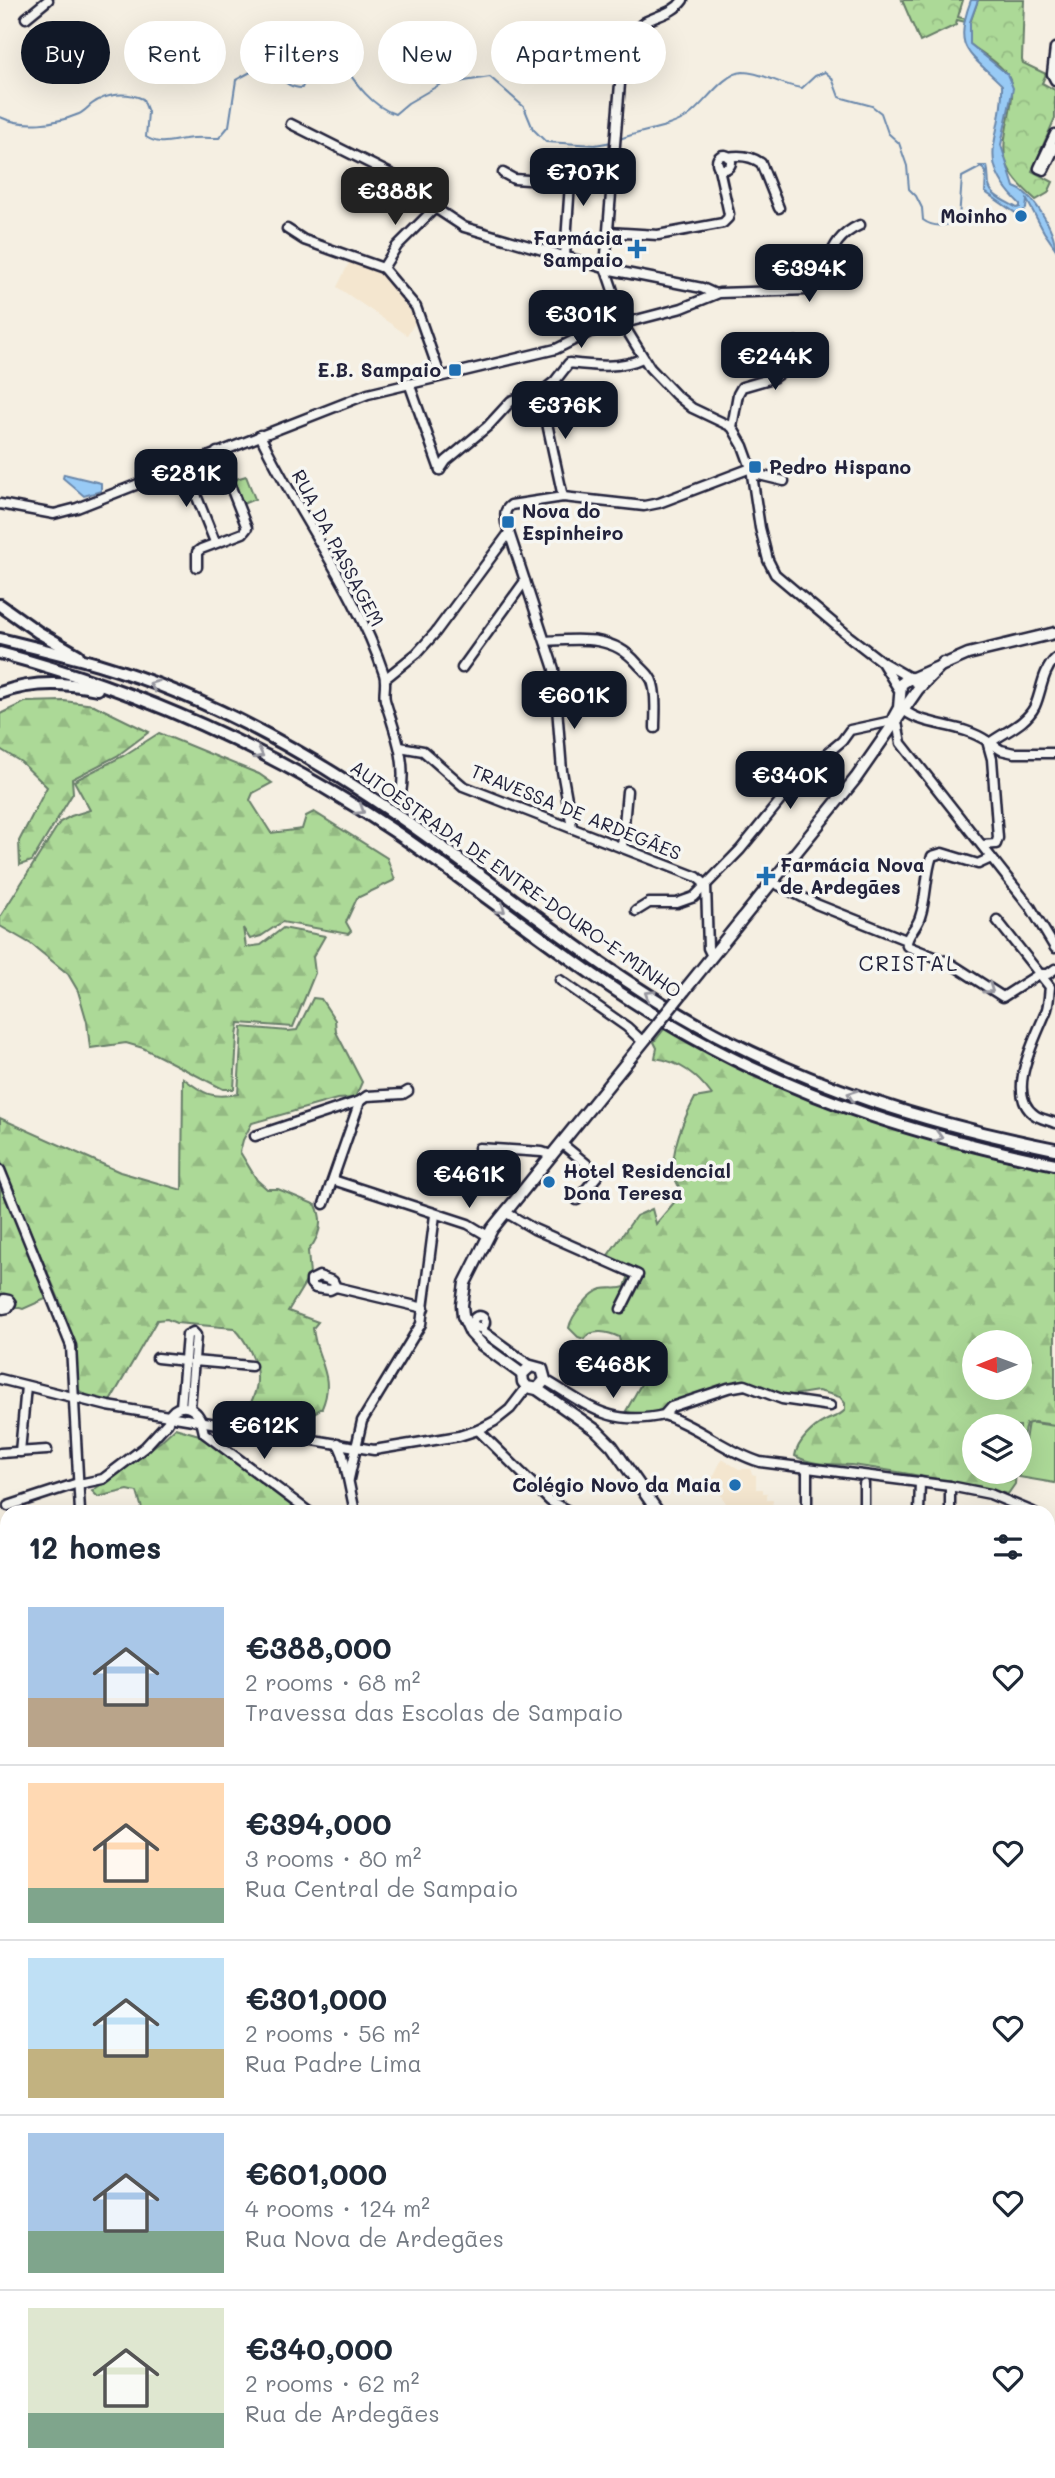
<!DOCTYPE html>
<html lang="en">
<head>
<meta charset="utf-8">
<style>
	:root { --surface:#fff; --page:#f2f2f3; --text:#1f2937; --muted:#747a83; --line:#e0e1e3; --accent:#111827 }
	body { margin:0; font-family:Mali,sans-serif; background:var(--page); color:var(--text); height:100vh; display:flex; flex-direction:column; font-size:26px; white-space:nowrap }
	* { box-sizing:border-box; margin:0 }
	p { font-size:23px; color:var(--muted) }
	.icon { flex:none; width:38px; height:38px; fill:none; stroke:currentColor; stroke-width:2; stroke-linecap:round; stroke-linejoin:round }
	.map { position:relative; flex:1; overflow:hidden }
	.side { position:absolute; left:0px; top:1505px; width:1055px; height:973px; display:flex; flex-direction:column; background:var(--surface); border-radius:21px 21px 0 0; box-shadow:0 7px 28px #0002 }
	.side>* { flex:none }
	.hud { position:absolute; left:21px; top:21px; width:700px; height:63px; display:flex; gap:14px }
	.needle { width:46px; rotate:269deg }
	.fabs { position:absolute; left:962px; top:1330px; display:grid; gap:14px }
	.fabs a { display:grid; place-items:center; width:70px; height:70px; border-radius:50%; background:var(--surface); box-shadow:0 7px 28px #0002; font-size:35px }
	.price { position:absolute; translate:-50% -60px; padding:0 16px; border-radius:14px; background:var(--accent); color:#fff; font-size:23px; line-height:46px; filter:drop-shadow(0 2px 4px #0008) }
	.price::after { content:''; position:absolute; left:50%; top:42px; width:21px; height:16px; margin-left:-10px; background:inherit; clip-path:polygon(0 0,100% 0,50% 100%) }
	.price.on { background:#222; color:#fff }
	ul { padding:0; list-style:none }
	li { display:flex; align-items:center; gap:21px; height:175px; padding:0 28px }
	li+li { border-top:2px solid var(--line) }
	li span { display:grid; place-items:center; flex:none; width:196px; height:140px; border-radius:0px; color:#555 }
	li>.icon { margin-inline-start:auto }
	span .icon { width:84px; height:84px; fill:#fffc; stroke-width:1 }
	li b { font-size:30px }
	h2 { display:flex; justify-content:space-between; align-items:center; height:84px; padding:0 28px; font-size:30px }
	.tag { padding:0 24px; border-radius:32px; background:var(--surface); box-shadow:0 7px 28px #0002; font-size:24px; line-height:63px }
	.tag.on { background:var(--accent); color:#fff }
	.map>svg:first-child { display:block }
	.built { fill:#f4e6cf }
	.green { fill:#acd997; stroke:#677e69; stroke-width:2 }
	.forest { fill:url(#forest-firs); stroke:#677e69; stroke-width:2; fill-rule:evenodd }
	.park { fill:url(#park-crowns); stroke:#677e69; stroke-width:2 }
	.water { fill:#98caf5; stroke:#6987ab; stroke-width:2 }
	.lines { fill:none; stroke-linecap:round; stroke-linejoin:round }
	.stream { stroke:#6987ab; stroke-width:2 }
	.minor-casing { stroke:#22223b; stroke-width:13 }
	.major-casing { stroke:#22223b; stroke-width:15 }
	.highway-casing { stroke:#22223b; stroke-width:16 }
	.minor { stroke:#f6f6f2; stroke-width:8 }
	.major { stroke:#f6f6f2; stroke-width:10 }
	.highway { stroke:#f6f6f2; stroke-width:10 }
	.major-bridge-casing { stroke:#22223b; stroke-width:15; stroke-linecap:butt }
	.major-bridge { stroke:#f6f6f2; stroke-width:10 }
	.oneway { stroke:#9797a0 }
	.poi-dot { fill:#1f6fb2; stroke:#f6f6f2; stroke-width:2.5 }
	.labels { text-anchor:middle; stroke-width:7; stroke-linejoin:round; paint-order:stroke }
	.poi-label { font-size:19px; font-weight:bold; fill:#22223b; stroke:#f6f6f2; text-anchor:end }
	.street-label { font-size:19px; fill:#22223b; stroke:#f6f6f2 }
	.neighbourhood-label { font-size:21px; letter-spacing:2px; fill:#22223b; stroke:#f6f6f2 }
</style>
</head>
<body>
<div class="map">
<svg width="1055" height="2478" viewBox="0 0 1055 2478">
	<defs>
		<pattern id="forest-firs" width="22" height="20" patternUnits="userSpaceOnUse" patternTransform="scale(1.75)"><rect width="22" height="20" fill="#acd997"/><path d="M5 1l3.5 6h-7zM16 11l3.5 6h-7z" fill="#94ba83"/></pattern>
		<pattern id="park-crowns" width="20" height="18" patternUnits="userSpaceOnUse" patternTransform="scale(1.75)"><rect width="20" height="18" fill="#acd997"/><path d="M2 6a3 3 0 1 1 6 0M12 15a3 3 0 1 1 6 0" fill="none" stroke="#94ba83"/></pattern>
	</defs>
	<rect width="100%" height="100%" fill="#f5efe2"/>
	<filter id="ink" filterUnits="userSpaceOnUse"><feTurbulence type="fractalNoise" baseFrequency=".0143" numOctaves="2"/><feDisplacementMap in="SourceGraphic" scale="14" xChannelSelector="R" yChannelSelector="G"/><feConvolveMatrix kernelMatrix="1 2 1 2 8 2 1 2 1" color-interpolation-filters="sRGB"/></filter>
	<g filter="url(#ink)">
		<g class="built">
			<polygon points="351,259 385,274 386,280 417,320 407,335 337,287"/>
			<polygon points="722,1459 739,1469 750,1469 752,1474 756,1475 756,1489 763,1489 763,1493 767,1493 767,1500 773,1500 772,1508 767,1512 732,1512 711,1481"/>
			<polygon points="1048,1785 1055,1788 1055,1890 1048,1881"/>
			<polygon points="1048,2155 1055,2170 1055,2290 1048,2288"/>
			<polygon points="831,2471 955,2471 955,2478 834,2478"/>
		</g>
		<g class="green">
			<polygon points="246,476 255,499 243,504 233,480"/>
			<polygon points="1028,1422 1055,1426 1055,1483 1019,1477"/>
		</g>
		<g class="forest">
			<polygon points="64,701 94,705 149,732 117,756 72,779 73,793 32,861 20,865 19,841 47,787 21,762 0,749 0,714 25,702"/>
			<polygon points="159,733 259,774 272,783 253,793 250,800 271,833 302,829 306,816 314,812 387,858 395,880 357,898 346,922 351,931 348,934 282,922 261,936 250,939 243,928 246,947 261,945 283,928 325,936 313,957 315,973 293,1027 239,1023 237,1036 234,1089 223,1089 143,1048 126,1043 90,1048 87,1022 78,991 68,974 31,944 0,926 0,917 60,822 71,816 90,810 74,781 123,756"/>
			<path d="M313 998 321 999 335 1020 336 1032 362 1082 355 1098 337 1099 252 1123 243 1140 240 1152 257 1180 267 1189H278L316 1205C324 1222 320 1237 308 1251L310 1275 288 1311 318 1322 313 1328C316 1361 336 1375 322 1408L311 1415 304 1431 290 1432 241 1423C247 1410 257 1394 257 1380 258 1362 246 1340 234 1328L176 1323 167 1319 157 1320 109 1403 94 1399 78 1390 73 1342 61 1304 0 1160V1118L120 1172 182 1190 183 1078C204 1094 211 1099 238 1094L242 1027 288 1031 297 1030Z"/>
			<path d="M665 1028C791 1103 912 1140 1055 1171V1425L1034 1422 1026 1424 1020 1448V1426H975V1472H1016L1015 1484 1008 1494C959 1483 909 1473 859 1466 837 1463 816 1467 795 1456 797 1442 813 1427 825 1421 832 1417 839 1417 845 1410V1403L840 1397 830 1394 818 1391 774 1398 742 1388 643 1415H631L626 1411 645 1377 634 1361 623 1356 619 1337C609 1332 592 1328 584 1339L578 1337 569 1328C571 1316 590 1292 602 1289 611 1287 617 1290 625 1287L629 1275 606 1258 636 1216 652 1209 656 1224 683 1192C661 1169 682 1122 695 1098L712 1095C697 1075 681 1062 655 1058L657 1048 654 1042ZM975 1342H1020V1388H975Z"/>
			<polygon points="0,1180 50,1297 23,1309 16,1307 13,1300 0,1298"/>
			<polygon points="175,1428 199,1435 305,1512 143,1512 137,1492 128,1490 98,1497 92,1491 160,1442"/>
			<polygon points="1055,1678 1055,1725 1048,1720 1048,1680"/>
			<polygon points="1048,2068 1055,2080 1055,2202 1048,2203"/>
			<polygon points="588,2471 765,2471 767,2478 590,2478"/>
		</g>
		<path class="park" d="M902 0H963L958 17 971 20 978 0H1024L1022 60 1023 63 1046 74 1042 83 1055 90V118L1032 171 1053 182 1048 193 1036 200C1025 190 1014 180 1008 167 995 138 1022 98 1008 76 1000 63 981 53 970 44V23L957 20 956 25 920 42Z"/>
		<g class="water">
			<path d="M971 0H978L970 22V44L1007 74 1013 88 1001 145 1014 187C1033 193 1055 230 1055 248L1044 232 1027 200 1026 209 1017 214 985 192 986 172 980 166H987C989 173 988 178 989 185 991 197 1008 202 1017 208L1020 207V204C972 157 1004 139 1002 85 969 52 952 50 971 0Z"/>
			<polygon points="64,474 101,483 101,491 84,496 63,478"/>
		</g>
		<g class="lines">
			<g class="stream">
				<path d="M0 117C24 128 55 124 79 114 84 112 87 108 92 104 107 93 127 92 143 99L148 112 146 137C160 146 170 141 185 139 196 137 208 138 219 138L229 126 236 80 258 68C262 69 266 69 270 70 284 77 283 87 302 88L310 68 341 62C355 82 371 106 395 114L408 103 446 81 458 82 490 77 524 107 533 129 546 142 595 145 612 142"/>
				<path d="M620 139C642 130 668 129 688 116 704 105 723 73 743 72 763 72 781 86 802 88L815 76 825 72 832 78 839 97 872 106 881 113 888 133 899 143 907 166 909 189 916 196 922 208 923 220C934 228 948 227 959 219L962 177 983 166"/>
			</g>
			<defs>
				<g id="minor">
					<path d="M683 0C674 13 658 15 645 22 633 30 626 45 622 59L605 267 626 329 650 368 676 395 692 408 732 427 743 446 751 468 760 528 768 560 775 574 851 638 882 662 910 678"/>
					<polyline points="26,18 48,0"/>
					<polyline points="1055,48 1052,74 1055,80"/>
					<polyline points="522,69 543,71 622,59"/>
					<polyline points="291,124 395,176 429,204 464,227 611,270 702,288 715,294"/>
					<polyline points="1055,134 1039,168 1044,170 1055,147"/>
					<circle cx="724" cy="162" r="7"/>
					<path d="M728 157C739 155 751 156 761 163L779 208"/>
					<polyline points="503,173 514,179 570,183"/>
					<polyline points="287,229 304,240 383,268 416,307 440,375"/>
					<polyline points="608,232 658,235 723,223 728,218 729,214 718,164"/>
					<polyline points="565,256 572,154"/>
					<polyline points="383,268 397,246 435,208"/>
					<polyline points="409,383 440,470"/>
					<polyline points="540,391 563,497"/>
					<polyline points="732,427 738,394 742,387 773,378 780,373 796,342"/>
					<path d="M260 435C298 515 356 590 384 674 387 683 383 692 385 700 395 734 407 758 401 794"/>
					<polyline points="184,465 215,542"/>
					<path d="M440 470 446 461 488 426 511 401 545 389 555 381 569 363C594 366 620 369 643 358"/>
					<polyline points="753,476 759,475 784,481"/>
					<path d="M0 504 54 514 77 508 368 394 556 349 590 332 682 308 719 293 808 290C835 270 822 242 860 225"/>
					<polyline points="197,567 197,552 201,549 243,533 247,528 217,452"/>
					<path d="M546 641C580 639 613 635 637 663 643 670 651 675 653 684 657 697 655 714 655 728"/>
					<polyline points="883,664 899,690"/>
					<polyline points="462,668 525,581"/>
					<polyline points="386,678 417,653 435,633 509,533"/>
					<path d="M905 711C926 727 961 723 987 741L992 759 998 838 996 844 982 845"/>
					<polyline points="897,722 901,743 1031,908 1055,948"/>
					<polyline points="987,741 1001,750 1014,753 1055,753"/>
					<path d="M991 742C1006 731 1026 724 1035 706 1042 690 1042 672 1055 659"/>
					<polyline points="400,747 423,751 463,786 697,877 706,885 708,948 712,956"/>
					<path d="M572 827 562 771 554 669 506 523C505 514 504 510 511 505L563 497 644 506 659 503 751 468"/>
					<polyline points="622,847 627,791"/>
					<path d="M991 858 978 864 942 853 932 856C925 876 927 897 920 917 917 928 905 936 907 946L950 963 1003 997 1039 974H1048L1055 969"/>
					<polyline points="772,882 816,904 906,940"/>
					<polyline points="636,911 649,903 677,903 694,897 740,850 801,775 842,741 850,730 892,721"/>
					<path d="M997 920 1050 987C1049 994 1049 1002 1047 1009 1038 1034 1003 1094 1035 1115 1040 1119 1049 1120 1055 1123"/>
					<polyline points="560,980 627,1027 643,1042"/>
					<polyline points="255,1136 360,1101"/>
					<polyline points="561,1143 599,1174 577,1200"/>
					<polyline points="479,1148 542,1152 551,1155"/>
					<polyline points="0,1170 71,1346 80,1512"/>
					<polyline points="333,1180 468,1224 488,1236"/>
					<polyline points="324,1204 360,1101 367,1096 403,1094 408,1091"/>
					<polyline points="505,1212 534,1229 638,1275 621,1309"/>
					<polyline points="336,1287 330,1290 315,1288 311,1284 311,1280 319,1276 333,1281 336,1287 424,1308"/>
					<polyline points="0,1307 3,1309 8,1308 11,1303 9,1300 4,1299 0,1307"/>
					<circle cx="479" cy="1322" r="6"/>
					<polyline points="482,1328 484,1332 531,1366"/>
					<polyline points="157,1358 185,1361"/>
					<polyline points="194,1361 251,1366"/>
					<polyline points="0,1379 108,1406 374,1450 459,1436 478,1430 495,1421 510,1409 527,1387"/>
					<path d="M545 1380C590 1406 609 1427 664 1415L671 1407 728 1388 745 1385 782 1399 830 1406"/>
					<polyline points="181,1407 187,1335 193,1332 196,1335 190,1408"/>
					<path d="M664 1415C698 1426 725 1451 760 1462L950 1486 990 1494 1033 1512"/>
					<polyline points="478,1430 550,1501 570,1512"/>
					<polyline points="338,1443 343,1455 355,1512"/>
					<polyline points="20,1452 26,1386"/>
					<polyline points="0,1453 47,1450"/>
					<polyline points="349,1479 362,1421 421,1324 435,1215"/>
					<path d="M79 1484 103 1479 145 1447 168 1422C168 1409 184 1402 194 1411 201 1416 202 1425 204 1433L309 1512"/>
					<polyline points="864,1484 864,1512"/>
					<polyline points="950,1486 950,1512"/>
					<polyline points="8,1506 78,1483"/>
					<polyline points="807,1512 807,1468"/>
					<polyline points="919,1512 920,1482"/>
					<polyline points="1048,1529 1055,1540"/>
					<polyline points="1048,1620 1055,1612"/>
					<polyline points="0,1662 7,1661"/>
					<polyline points="1048,1790 1055,1793"/>
					<polyline points="0,1849 7,1840"/>
					<polyline points="1048,1896 1055,1905"/>
					<polyline points="1048,2156 1055,2168"/>
					<polyline points="1048,2248 1055,2250"/>
					<polyline points="1048,2296 1055,2298"/>
					<polyline points="62,2471 63,2478"/>
					<polyline points="418,2471 430,2478"/>
					<polyline points="970,2471 982,2475 1010,2478"/>
				</g>
				<g id="major">
					<polyline points="913,678 968,654 1055,633"/>
					<polyline points="894,717 899,708 901,684 910,678 917,682"/>
					<polyline points="684,991 856,778 918,689 943,663"/>
					<polyline points="522,1374 482,1345 471,1333 463,1316 462,1305 465,1283 492,1229 648,1036"/>
					<polyline points="522,1374 523,1382 527,1387 537,1389 597,1431 612,1446 658,1512"/>
					<polyline points="522,1374 531,1366 542,1369 545,1380 537,1389"/>
					<polyline points="0,2243 7,2244"/>
					<polyline points="1048,2329 1055,2332"/>
					<polyline points="1048,2338 1055,2341"/>
					<polyline points="460,2478 466,2471"/>
				</g>
				<g id="highway">
					<polyline points="0,605 38,632 78,655"/>
					<path d="M0 639C33 647 66 655 98 664 188 691 277 736 355 787 472 862 576 956 697 1024 809 1087 930 1124 1055 1149"/>
					<path d="M0 653C139 690 274 751 394 831 494 899 586 978 692 1037 806 1101 928 1138 1055 1164"/>
					<path d="M0 693C32 681 64 682 97 689"/>
				</g>
			</defs>
			<use href="#minor" class="minor-casing"/>
			<use href="#major" class="major-casing"/>
			<use href="#highway" class="highway-casing"/>
			<use href="#minor" class="minor"/>
			<use href="#major" class="major"/>
			<use href="#highway" class="highway"/>
			<defs>
				<polyline id="major-bridge" points="648,1036 684,991"/>
			</defs>
			<use href="#major-bridge" class="major-bridge-casing"/>
			<use href="#major-bridge" class="major-bridge"/>
		</g>
		<defs><path id="oneway-chevron" d="M-2-3.5L2.5 0L-2 3.5" fill="none" stroke-width="1.6" stroke-linecap="round" stroke-linejoin="round" transform="scale(1.75)"/></defs>
		<g class="oneway">
			<use href="#oneway-chevron" transform="translate(154 685) rotate(-159)"/>
			<use href="#oneway-chevron" transform="translate(259 754) rotate(27)"/>
			<use href="#oneway-chevron" transform="translate(360 810) rotate(32)"/>
			<use href="#oneway-chevron" transform="translate(501 909) rotate(36)"/>
			<use href="#oneway-chevron" transform="translate(989 989) rotate(35)"/>
			<use href="#oneway-chevron" transform="translate(649 995) rotate(-148)"/>
			<use href="#oneway-chevron" transform="translate(852 1095) rotate(-160)"/>
			<use href="#oneway-chevron" transform="translate(938 1137) rotate(16)"/>
		</g>
	</g>
	<g class="poi-dot">
		<circle cx="1021" cy="216" r="7"/>
		<path d="M633.5 238.5h7v7h7v7h-7v7h-7v-7h-7v-7h7z"/>
		<rect x="448" y="363" width="14" height="14" rx="3.5"/>
		<rect x="748" y="460" width="14" height="14" rx="3.5"/>
		<rect x="501" y="515" width="14" height="14" rx="3.5"/>
		<path d="M762.5 865.5h7v7h7v7h-7v7h-7v-7h-7v-7h7z"/>
		<circle cx="549" cy="1182" r="7"/>
		<circle cx="735" cy="1485" r="7"/>
	</g>
	<g class="labels">
		<g class="poi-label">
			<text x="1007" y="223">Moinho</text>
			<text x="623" y="245">Farmácia<tspan x="623" dy="22">Sampaio</tspan></text>
			<text x="441" y="377">E.B. Sampaio</text>
			<text x="769" y="474" text-anchor="start">Pedro Hispano</text>
			<text x="522" y="518" text-anchor="start">Nova do<tspan x="522" dy="22">Espinheiro</tspan></text>
			<text x="780" y="872" text-anchor="start">Farmácia Nova<tspan x="780" dy="22">de Ardegães</tspan></text>
			<text x="563" y="1178" text-anchor="start">Hotel Residencial<tspan x="563" dy="22">Dona Teresa</tspan></text>
			<text x="721" y="1492">Colégio Novo da Maia</text>
		</g>
		<g class="street-label">
			<text transform="translate(338 548) rotate(62)" y="7">RUA DA PASSAGEM</text>
			<text transform="translate(576 812) rotate(22)" y="7">TRAVESSA DE ARDEGÃES</text>
			<text transform="translate(516 879) rotate(35)" y="7">AUTOESTRADA DE ENTRE-DOURO-E-MINHO</text>
		</g>
		<g class="neighbourhood-label">
			<text x="909" y="971">CRISTAL</text>
		</g>
	</g>
</svg>
<div class="fabs">
<a><svg class="needle" viewBox="-14 -14 28 28"><path d="M0-13l5 13h-10z" fill="#e53935"/><path d="M0 13l5-13h-10z" fill="#747a83"/></svg></a>
<a><svg class="icon" aria-label="layers" viewBox="0 0 24 24"><path d="M12 4l9 5-9 5-9-5zM3 14l9 5 9-5"/></svg></a>
</div>
<b class="price" style="left:583px;top:208px">€707K</b>
<b class="price on" style="left:395px;top:227px">€388K</b>
<b class="price" style="left:809px;top:304px">€394K</b>
<b class="price" style="left:581px;top:350px">€301K</b>
<b class="price" style="left:775px;top:392px">€244K</b>
<b class="price" style="left:565px;top:441px">€376K</b>
<b class="price" style="left:186px;top:509px">€281K</b>
<b class="price" style="left:574px;top:731px">€601K</b>
<b class="price" style="left:790px;top:811px">€340K</b>
<b class="price" style="left:469px;top:1210px">€461K</b>
<b class="price" style="left:613px;top:1400px">€468K</b>
<b class="price" style="left:264px;top:1461px">€612K</b>
<div class="hud">
<a class="tag on">Buy</a>
<a class="tag">Rent</a>
<a class="tag">Filters</a>
<a class="tag">New</a>
<a class="tag">Apartment</a>
</div>
<section class="side">
<h2>12 homes<svg class="icon" aria-label="filters" viewBox="0 0 24 24"><path d="M4 7h16M4 17h16"/><circle cx="9" cy="7" r="2"/><circle cx="15" cy="17" r="2"/></svg></h2>
<ul>
<li><span style="background:linear-gradient(#a9c7e8 65%,#b9a48a 0)"><svg class="icon" aria-label="home" viewBox="0 0 24 24"><path d="M3 11l9-7 9 7M6 9v11h12V9"/></svg></span><div><b>€388,000</b><p>2 rooms · 68 m²</p><p>Travessa das Escolas de Sampaio</p></div><svg class="icon" aria-label="heart" viewBox="0 0 24 24"><path d="M12 20l-8-8c-3-5 5-10 8-4 3-6 11-1 8 4z"/></svg></li>
<li><span style="background:linear-gradient(#ffd9b3 75%,#7fa58c 0)"><svg class="icon" aria-label="home" viewBox="0 0 24 24"><path d="M3 11l9-7 9 7M6 9v11h12V9"/></svg></span><div><b>€394,000</b><p>3 rooms · 80 m²</p><p>Rua Central de Sampaio</p></div><svg class="icon" aria-label="heart" viewBox="0 0 24 24"><path d="M12 20l-8-8c-3-5 5-10 8-4 3-6 11-1 8 4z"/></svg></li>
<li><span style="background:linear-gradient(#bfe0f5 65%,#c2b280 0)"><svg class="icon" aria-label="home" viewBox="0 0 24 24"><path d="M3 11l9-7 9 7M6 9v11h12V9"/></svg></span><div><b>€301,000</b><p>2 rooms · 56 m²</p><p>Rua Padre Lima</p></div><svg class="icon" aria-label="heart" viewBox="0 0 24 24"><path d="M12 20l-8-8c-3-5 5-10 8-4 3-6 11-1 8 4z"/></svg></li>
<li><span style="background:linear-gradient(#a9c7e8 70%,#7fa58c 0)"><svg class="icon" aria-label="home" viewBox="0 0 24 24"><path d="M3 11l9-7 9 7M6 9v11h12V9"/></svg></span><div><b>€601,000</b><p>4 rooms · 124 m²</p><p>Rua Nova de Ardegães</p></div><svg class="icon" aria-label="heart" viewBox="0 0 24 24"><path d="M12 20l-8-8c-3-5 5-10 8-4 3-6 11-1 8 4z"/></svg></li>
<li><span style="background:linear-gradient(#dfe7d0 75%,#7fa58c 0)"><svg class="icon" aria-label="home" viewBox="0 0 24 24"><path d="M3 11l9-7 9 7M6 9v11h12V9"/></svg></span><div><b>€340,000</b><p>2 rooms · 62 m²</p><p>Rua de Ardegães</p></div><svg class="icon" aria-label="heart" viewBox="0 0 24 24"><path d="M12 20l-8-8c-3-5 5-10 8-4 3-6 11-1 8 4z"/></svg></li>
</ul>
</section>
</div>
</body>
</html>
